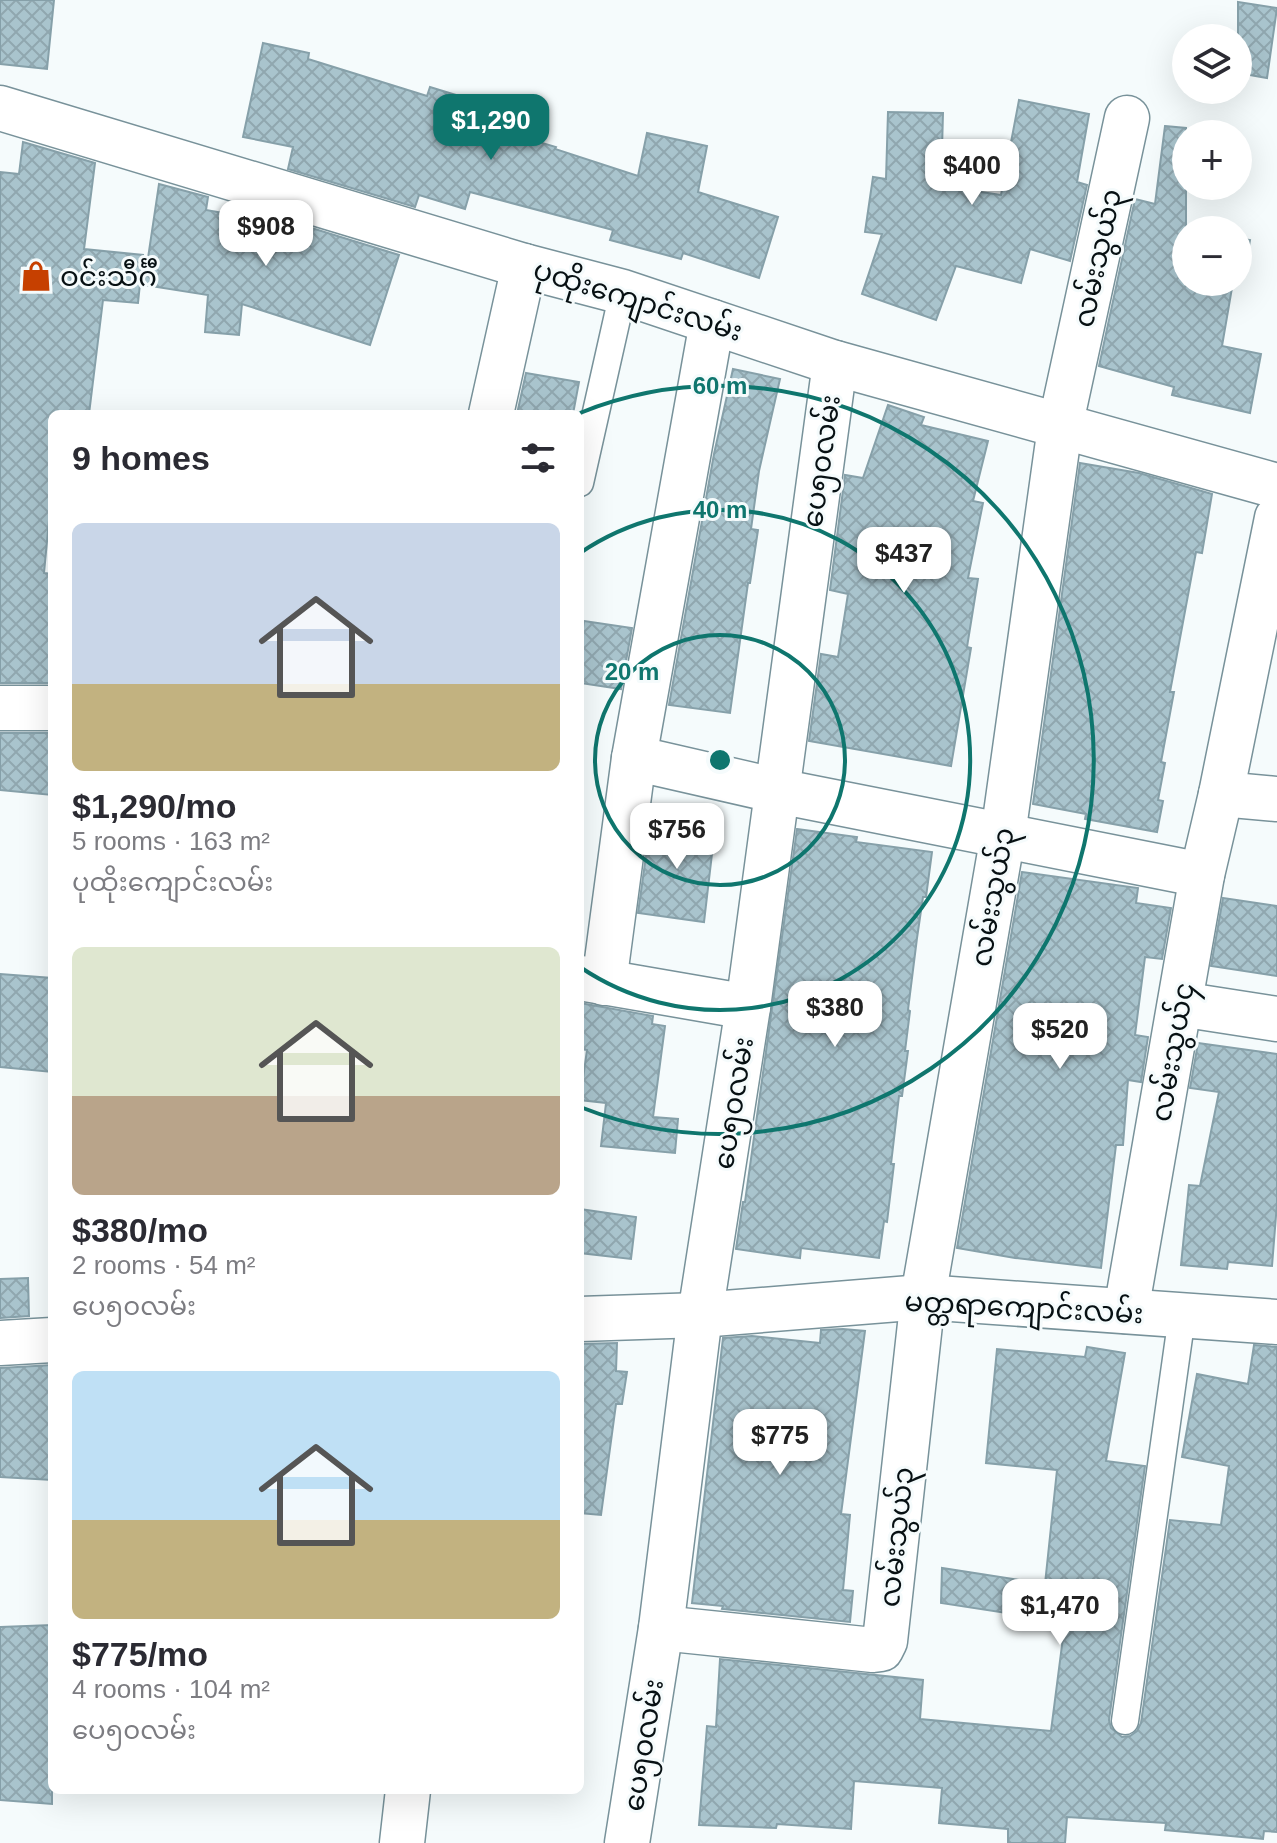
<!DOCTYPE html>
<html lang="en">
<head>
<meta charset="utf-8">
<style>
	:root { --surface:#fff; --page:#f7f7f7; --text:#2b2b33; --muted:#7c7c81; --accent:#0f766e }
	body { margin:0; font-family:Arial,"Noto Sans Myanmar",sans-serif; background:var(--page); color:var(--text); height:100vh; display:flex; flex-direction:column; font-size:30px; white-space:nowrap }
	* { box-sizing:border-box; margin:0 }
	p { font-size:26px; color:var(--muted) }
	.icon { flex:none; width:44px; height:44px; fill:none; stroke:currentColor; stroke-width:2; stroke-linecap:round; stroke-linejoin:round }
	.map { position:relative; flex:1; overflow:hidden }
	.sheet { position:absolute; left:48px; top:410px; width:536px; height:1384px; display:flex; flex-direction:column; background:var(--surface); border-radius:12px; box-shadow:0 8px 32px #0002 }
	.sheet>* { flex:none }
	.fabs { position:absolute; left:1172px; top:24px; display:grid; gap:16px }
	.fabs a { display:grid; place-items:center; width:80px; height:80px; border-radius:50%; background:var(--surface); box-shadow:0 8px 32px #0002; font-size:40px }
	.price { position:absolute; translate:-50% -68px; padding:0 18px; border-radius:16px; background:#fff; color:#222; font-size:26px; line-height:52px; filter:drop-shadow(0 2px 4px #0008) }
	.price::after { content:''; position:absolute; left:50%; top:48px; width:24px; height:18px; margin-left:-12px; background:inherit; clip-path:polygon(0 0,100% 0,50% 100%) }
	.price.active { background:var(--accent); color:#fff }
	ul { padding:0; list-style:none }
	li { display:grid; align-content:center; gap:16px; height:424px; padding:0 24px }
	li span { display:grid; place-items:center; height:248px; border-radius:12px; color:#555 }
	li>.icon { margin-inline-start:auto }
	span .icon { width:144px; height:144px; fill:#fffc; stroke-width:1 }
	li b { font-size:34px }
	h2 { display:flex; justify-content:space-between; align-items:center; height:96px; padding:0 24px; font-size:34px }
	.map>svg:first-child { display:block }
	.building { fill:url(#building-cross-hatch); stroke:#86a0a9; stroke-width:2 }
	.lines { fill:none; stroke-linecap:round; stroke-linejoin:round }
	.lane-casing { stroke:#78929a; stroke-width:29 }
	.street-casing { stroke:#78929a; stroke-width:47 }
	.lane { stroke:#fff; stroke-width:26 }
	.street { stroke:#fff; stroke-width:44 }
	.ring { fill:none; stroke:#0f766e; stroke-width:4 }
	.labels { text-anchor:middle; stroke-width:6; stroke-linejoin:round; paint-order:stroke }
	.street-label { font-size:28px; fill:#071013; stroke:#f5fbfc }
	.poi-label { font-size:28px; fill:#071013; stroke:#f5fbfc; text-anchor:start }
	.centre { fill:#0f766e; stroke:#f5fbfc; stroke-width:4 }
	.ring-label { font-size:24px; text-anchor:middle; font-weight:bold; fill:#0f766e; stroke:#f5fbfc; stroke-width:6; stroke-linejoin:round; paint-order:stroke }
</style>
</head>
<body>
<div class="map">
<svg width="1277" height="1843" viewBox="0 0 1277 1843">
	<defs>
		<pattern id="building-cross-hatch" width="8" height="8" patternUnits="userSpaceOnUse" patternTransform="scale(2)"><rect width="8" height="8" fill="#a9c4cd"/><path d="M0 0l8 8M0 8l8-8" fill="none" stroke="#90a7af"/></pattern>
	</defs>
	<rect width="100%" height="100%" fill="#f5fbfc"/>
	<g class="building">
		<polygon points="0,0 54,0 47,69 0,64"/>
		<polygon points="1238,2 1277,8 1267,78 1238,73"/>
		<polygon points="263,43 309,53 308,59 427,96 430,87 495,107 489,127 556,147 555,149 638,176 647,133 707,146 698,192 778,217 759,278 683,253 681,259 610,240 613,230 470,192 465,209 419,195 415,207 288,169 293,147 243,137"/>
		<polygon points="1019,100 1089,114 1077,182 1087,185 1070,261 1030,249 1021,283 956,266 936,320 862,294 882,234 865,232 873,177 886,179 888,112 943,113 941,186 1001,195"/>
		<polygon points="1165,126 1186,128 1186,228 1196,230 1186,230 1186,282 1233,282 1222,346 1261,354 1250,413 1172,395 1174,387 1099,366 1135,199 1155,204"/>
		<polygon points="23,142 95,163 84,249 143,255 138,303 103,300 89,414 52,414 52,489 44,573 52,574 52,683 0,683 0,172 19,174"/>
		<polygon points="159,184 208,197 206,210 275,222 276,217 399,255 370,345 242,304 239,335 205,332 208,295 144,285"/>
		<polygon points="1238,238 1250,240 1244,276 1238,275"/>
		<polygon points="733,369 780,379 759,471 751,529 758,530 750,583 748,583 730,713 669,705 714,454"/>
		<polygon points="526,373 579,382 573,414 517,414"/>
		<polygon points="888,405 924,417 921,425 988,441 973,501 983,503 968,578 978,579 967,647 971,648 951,766 809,741 821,654 838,657 848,594 830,590 845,475 863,478"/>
		<polygon points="1080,463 1139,473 1212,494 1202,553 1196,552 1170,692 1174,692 1161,762 1165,763 1158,800 1163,801 1157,832 1085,819 1086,814 1033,804"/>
		<polygon points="584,621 632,628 621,689 580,683 580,648"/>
		<polygon points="0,733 52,733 52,795 0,790"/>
		<polygon points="651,820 715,828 704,922 638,913"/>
		<polygon points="797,829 857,837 856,842 932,852 926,897 923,897 917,938 908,1010 910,1011 905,1051 908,1051 902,1096 899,1096 891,1164 894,1164 887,1222 884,1221 879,1258 801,1248 800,1258 736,1249 743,1202 745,1202"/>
		<polygon points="1022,872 1138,888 1136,903 1171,908 1162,959 1145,957 1135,1035 1148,1037 1141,1082 1128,1080 1123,1145 1116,1145 1101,1268 1015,1258 957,1248"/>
		<polygon points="1223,898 1277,906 1277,976 1211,966"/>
		<polygon points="0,974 52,978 49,1032 52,1033 52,1072 0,1067"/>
		<polygon points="580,1003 653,1016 652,1024 665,1026 653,1117 678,1119 675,1153 601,1146 606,1103 580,1100 587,1050 580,1049"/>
		<polygon points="1198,1043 1277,1054 1277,1203 1272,1266 1228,1262 1227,1269 1181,1265 1189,1185 1200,1186 1219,1092 1190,1088"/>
		<polygon points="580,1209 636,1217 631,1259 580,1253"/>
		<polygon points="28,1278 29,1316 0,1318 0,1279"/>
		<polygon points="843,1329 865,1331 841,1514 850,1515 843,1590 853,1591 850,1622 722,1609 723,1606 692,1603 723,1338 752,1336 820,1343 821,1330"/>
		<polygon points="617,1343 616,1371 627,1372 622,1404 616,1404 601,1515 580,1513 580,1344"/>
		<polygon points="1254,1345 1277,1347 1277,1832 1264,1831 1263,1839 1165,1830 1166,1823 1067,1817 1065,1843 1008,1843 1008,1829 939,1823 942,1788 854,1781 851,1829 777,1824 776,1828 699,1825 707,1726 716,1727 720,1659 923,1680 920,1719 1051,1731 1065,1622 941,1603 942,1568 1045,1584 1057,1470 986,1463 997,1349 1085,1357 1087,1347 1125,1353 1106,1461 1145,1466 1109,1720 1111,1728 1122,1737 1130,1736 1137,1731 1141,1723 1170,1520 1221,1525 1229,1466 1182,1457 1197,1374 1248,1384"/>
		<polygon points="52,1365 52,1480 0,1477 0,1368"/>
		<polygon points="52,1625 52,1804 0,1800 0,1627"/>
	</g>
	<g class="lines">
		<defs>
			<g id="lane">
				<polyline points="580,483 623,292"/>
				<polyline points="1125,1721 1182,1316"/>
			</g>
			<g id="street">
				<polyline points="0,108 524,266 623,292 835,363 1277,486"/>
				<polyline points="491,414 524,266"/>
				<polyline points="1277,518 1221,794 1277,799"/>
				<polyline points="0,708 52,708"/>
				<polyline points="634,758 778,791 1202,875"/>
				<polyline points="580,978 748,1007"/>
				<polyline points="604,983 634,758 712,322"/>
				<polyline points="1180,1004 1277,1019"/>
				<polyline points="1126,1311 1202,875 1221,794"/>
				<polyline points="580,1319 700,1315 923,1297 1277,1322"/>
				<polyline points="0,1343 52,1340"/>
				<polyline points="661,1628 873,1650 881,1649 885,1641 923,1297 1003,835 1060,427 1127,118"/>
				<polyline points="402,1843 408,1790"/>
				<polyline points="627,1843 661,1628 700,1315 748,1007 835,363"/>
			</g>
		</defs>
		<use href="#lane" class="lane-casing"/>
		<use href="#street" class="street-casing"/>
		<use href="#lane" class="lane"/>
		<use href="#street" class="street"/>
	</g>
	<g class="ring">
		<circle cx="720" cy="760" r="125"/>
		<path d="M580 553A250 250 0 1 1 580 967"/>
		<path d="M580 413A374 374 0 1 1 583 1108"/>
	</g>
	<defs>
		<symbol id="shop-bare" viewBox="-9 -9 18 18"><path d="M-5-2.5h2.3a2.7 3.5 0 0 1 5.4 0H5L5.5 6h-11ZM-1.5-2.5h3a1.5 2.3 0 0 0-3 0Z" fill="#c64000" stroke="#f5fbfc" stroke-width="2.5" paint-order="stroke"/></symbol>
	</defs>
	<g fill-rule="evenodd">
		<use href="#shop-bare" x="14" y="254" width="44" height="44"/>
	</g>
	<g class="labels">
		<g class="street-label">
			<text transform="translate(1097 258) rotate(-78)" y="10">လမ်းသွယ်၃</text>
			<text transform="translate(638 300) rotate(17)" y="10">ပုထိုးကျောင်းလမ်း</text>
			<text transform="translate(821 461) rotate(-82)" y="10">ပေ၅၀လမ်း</text>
			<text transform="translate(992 897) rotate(-80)" y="10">လမ်းသွယ်၃</text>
			<text transform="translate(1172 1052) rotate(-80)" y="10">လမ်းသွယ်၄</text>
			<text transform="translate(733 1103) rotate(-81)" y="10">ပေ၅၀လမ်း</text>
			<text transform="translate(1024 1307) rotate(3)" y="10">မတ္တရာကျောင်းလမ်း</text>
			<text transform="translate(896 1537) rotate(-84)" y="10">လမ်းသွယ်၃</text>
			<text transform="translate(643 1745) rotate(-81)" y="10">ပေ၅၀လမ်း</text>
		</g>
		<g class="poi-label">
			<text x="60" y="286">ဝင်းသီင်္ဂီ</text>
		</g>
	</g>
	<circle cx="720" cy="760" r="12" class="centre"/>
	<g class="ring-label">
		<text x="720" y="394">60 m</text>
		<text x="720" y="518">40 m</text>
		<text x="632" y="680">20 m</text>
	</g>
</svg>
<div class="fabs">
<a><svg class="icon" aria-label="layers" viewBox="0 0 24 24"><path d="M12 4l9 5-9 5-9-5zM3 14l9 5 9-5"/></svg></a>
<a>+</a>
<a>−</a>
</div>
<b class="price active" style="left:491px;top:162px">$1,290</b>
<b class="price" style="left:972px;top:207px">$400</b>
<b class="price" style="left:266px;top:268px">$908</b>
<b class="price" style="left:904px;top:595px">$437</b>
<b class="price" style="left:677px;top:871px">$756</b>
<b class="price" style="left:835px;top:1049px">$380</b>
<b class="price" style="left:1060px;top:1071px">$520</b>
<b class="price" style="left:780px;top:1477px">$775</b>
<b class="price" style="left:1060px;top:1647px">$1,470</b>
<section class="sheet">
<h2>9 homes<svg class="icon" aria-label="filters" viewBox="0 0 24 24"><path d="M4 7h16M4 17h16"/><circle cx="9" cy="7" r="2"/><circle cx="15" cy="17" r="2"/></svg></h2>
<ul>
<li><span style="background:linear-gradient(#c9d6e8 65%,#c2b280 0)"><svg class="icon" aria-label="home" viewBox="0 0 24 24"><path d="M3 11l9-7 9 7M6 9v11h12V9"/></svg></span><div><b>$1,290/mo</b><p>5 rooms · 163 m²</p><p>ပုထိုးကျောင်းလမ်း</p></div></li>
<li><span style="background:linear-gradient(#dfe7d0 60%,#b9a48a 0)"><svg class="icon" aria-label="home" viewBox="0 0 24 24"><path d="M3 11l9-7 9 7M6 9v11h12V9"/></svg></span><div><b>$380/mo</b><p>2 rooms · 54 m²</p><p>ပေ၅၀လမ်း</p></div></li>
<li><span style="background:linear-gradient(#bfe0f5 60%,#c2b280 0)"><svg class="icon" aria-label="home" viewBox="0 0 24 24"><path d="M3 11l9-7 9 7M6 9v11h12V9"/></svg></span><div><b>$775/mo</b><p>4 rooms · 104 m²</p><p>ပေ၅၀လမ်း</p></div></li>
</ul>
</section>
</div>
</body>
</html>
